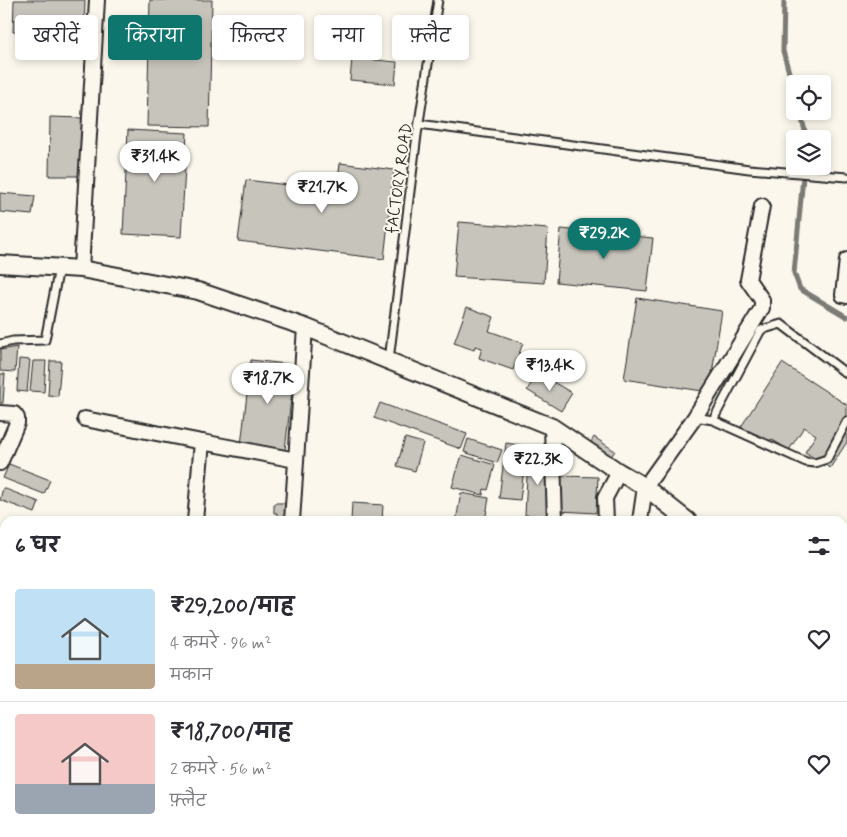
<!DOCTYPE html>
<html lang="hi">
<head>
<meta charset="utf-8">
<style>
	:root { --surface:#fff; --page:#f2f2f3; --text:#2b2b33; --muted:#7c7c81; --line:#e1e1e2; --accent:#0f766e }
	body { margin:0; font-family:Mynerve,"Playpen Sans Deva",sans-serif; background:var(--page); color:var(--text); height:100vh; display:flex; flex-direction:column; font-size:19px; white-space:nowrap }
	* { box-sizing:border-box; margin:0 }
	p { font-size:16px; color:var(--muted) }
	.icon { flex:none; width:28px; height:28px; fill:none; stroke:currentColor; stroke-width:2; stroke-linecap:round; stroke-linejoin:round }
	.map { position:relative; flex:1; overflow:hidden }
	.drawer { position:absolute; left:0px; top:516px; width:848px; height:321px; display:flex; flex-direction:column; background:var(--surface); border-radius:15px 15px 0 0; box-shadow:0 2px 8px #0003 }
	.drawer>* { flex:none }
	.guide { position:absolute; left:15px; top:15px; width:500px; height:45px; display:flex; gap:10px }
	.buttons { position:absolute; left:786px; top:75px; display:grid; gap:10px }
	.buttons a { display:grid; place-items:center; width:45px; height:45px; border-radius:5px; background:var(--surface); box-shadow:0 2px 8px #0003; font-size:25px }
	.price { position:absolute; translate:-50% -42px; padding:0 11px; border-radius:18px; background:#fff; color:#222; font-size:16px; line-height:32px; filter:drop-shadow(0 1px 2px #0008) }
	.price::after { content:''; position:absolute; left:50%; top:30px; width:15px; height:11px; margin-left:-8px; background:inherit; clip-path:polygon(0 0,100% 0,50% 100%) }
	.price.current { background:var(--accent); color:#fff }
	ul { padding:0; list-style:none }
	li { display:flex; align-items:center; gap:15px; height:125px; padding:0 15px }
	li+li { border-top:1px solid var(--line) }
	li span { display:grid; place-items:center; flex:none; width:140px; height:100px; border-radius:5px; color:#555 }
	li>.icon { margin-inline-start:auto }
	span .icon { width:60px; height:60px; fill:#fffc; stroke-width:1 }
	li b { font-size:21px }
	h2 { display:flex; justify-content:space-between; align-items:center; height:60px; padding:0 15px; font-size:21px }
	.chip { padding:0 18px; border-radius:5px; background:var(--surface); box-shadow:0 2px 8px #0003; font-size:18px; line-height:45px }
	.chip.current { background:var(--accent); color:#fff }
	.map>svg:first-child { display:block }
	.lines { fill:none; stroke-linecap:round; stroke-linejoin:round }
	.stream { stroke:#7b7a75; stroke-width:5 }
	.building { fill:#c7c4bc; stroke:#2b2b2b }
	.service-casing { stroke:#2b2b2b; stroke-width:11 }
	.minor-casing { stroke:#2b2b2b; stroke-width:18 }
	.tertiary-casing { stroke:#2b2b2b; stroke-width:20 }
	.service { stroke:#fbf7ec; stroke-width:7 }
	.minor { stroke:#fbf7ec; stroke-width:14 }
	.tertiary { stroke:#fbf7ec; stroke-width:16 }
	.labels { text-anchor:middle; stroke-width:4; stroke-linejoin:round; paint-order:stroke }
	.street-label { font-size:16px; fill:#2b2b2b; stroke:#fbf7ec }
</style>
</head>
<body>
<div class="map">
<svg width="847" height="837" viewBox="0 0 847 837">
	<rect width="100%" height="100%" fill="#fbf7ec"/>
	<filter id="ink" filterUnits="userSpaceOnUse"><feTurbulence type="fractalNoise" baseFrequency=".02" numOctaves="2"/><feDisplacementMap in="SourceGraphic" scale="10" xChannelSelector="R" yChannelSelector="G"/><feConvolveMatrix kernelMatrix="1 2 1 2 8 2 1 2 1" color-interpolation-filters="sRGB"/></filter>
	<g filter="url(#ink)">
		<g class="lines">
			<g class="stream">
				<polyline points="784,0 783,51 795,94"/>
				<polyline points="800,111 807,139"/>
				<polyline points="804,166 794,273 800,289 847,317"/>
			</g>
		</g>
		<g class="building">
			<polygon points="14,0 85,0 84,35 13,32"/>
			<polygon points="150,0 212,0 209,127 147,126"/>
			<polygon points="352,58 397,62 395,84 350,80"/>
			<polygon points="50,117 83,118 82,176 49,176"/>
			<polygon points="128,130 187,133 181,237 123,234"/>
			<polygon points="340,163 394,170 384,259 238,241 246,180 337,191"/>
			<polygon points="0,193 35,196 32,215 0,212"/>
			<polygon points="459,222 548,229 544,283 454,277"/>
			<polygon points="561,229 653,238 647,291 556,282"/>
			<polygon points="637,298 722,311 709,392 624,379"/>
			<polygon points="467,307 494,317 489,331 523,343 513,370 479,358 482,348 475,346 474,350 454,343"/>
			<polygon points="17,347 15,372 0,371 0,350"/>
			<polygon points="19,359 30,360 27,392 17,391"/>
			<polygon points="251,360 295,365 285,450 241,445"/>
			<polygon points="33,361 46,361 44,392 30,391"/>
			<polygon points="50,361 61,361 58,396 48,395"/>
			<polygon points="782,363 847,405 847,442 830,468 805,452 816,435 804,427 789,450 771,439 765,447 739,430"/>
			<polygon points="538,373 572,393 561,411 527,390"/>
			<polygon points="0,374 5,374 3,403 0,403"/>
			<polygon points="380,403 467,434 461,449 374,418"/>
			<polygon points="594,437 615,451 610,458 589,445"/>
			<polygon points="405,438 423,443 415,471 397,466"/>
			<polygon points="468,439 502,450 497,463 464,452"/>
			<polygon points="506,443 527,446 520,500 499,498"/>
			<polygon points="462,455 495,465 488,490 484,489 483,495 452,487"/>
			<polygon points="528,457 550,458 547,516 525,515"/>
			<polygon points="9,464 50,480 44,494 3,478"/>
			<polygon points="561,476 598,477 596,513 560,511"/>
			<polygon points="3,488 39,502 35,513 0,500"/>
			<polygon points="461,493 489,498 485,521 456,521"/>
			<polygon points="274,503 289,503 289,513 285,513 285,521 277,521 277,513 274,513"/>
			<polygon points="352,503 383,505 382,521 351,521"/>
			<rect x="489" y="519" width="12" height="2"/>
			<rect x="509" y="520" width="18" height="1"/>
			<polygon points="0,570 5,572 5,585 0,583"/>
			<polygon points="0,594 5,596 5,612 0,611"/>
			<rect x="0" y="701" width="5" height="77"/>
			<polygon points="842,804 847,817 847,824 842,825"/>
			<rect x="564" y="832" width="45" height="5"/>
			<rect x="621" y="832" width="32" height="5"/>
			<polygon points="671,832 702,832 701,837 671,837"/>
			<polygon points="707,832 726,832 758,837 706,837"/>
			<polygon points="744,832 786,832 785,837 768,837"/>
			<rect x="474" y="835" width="24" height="2"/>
			<polygon points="847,835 847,837 814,837 814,836"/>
		</g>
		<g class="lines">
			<defs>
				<g id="service">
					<polyline points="419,124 749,169 847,177"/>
					<polyline points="0,344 13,341 45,340 59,268"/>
					<polyline points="389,360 417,135 438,0"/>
					<polyline points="695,417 713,420 806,462 815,463 827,459 847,421"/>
					<polyline points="713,420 761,330 781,324 847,374"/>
				</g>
				<g id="minor">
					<polyline points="847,260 843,295 847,296"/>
					<polyline points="81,269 97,0"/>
					<polyline points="0,413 14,414 17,418 17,423 0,463"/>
					<polyline points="85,419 202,442"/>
					<polyline points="552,427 555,521"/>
					<polyline points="195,521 202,442 296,460"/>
					<polyline points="292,521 305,327"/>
					<polyline points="606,521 605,498 619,472"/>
					<polyline points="640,521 645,487 695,417 762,308 762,300 748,280 762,206"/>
					<polyline points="842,755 847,751"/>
					<polyline points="467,832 467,837"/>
					<polyline points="612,832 613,837"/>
					<polyline points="803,832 804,837"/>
					<polyline points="93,837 93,832"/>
					<polyline points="173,837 173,832"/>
				</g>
				<g id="tertiary">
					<polyline points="0,264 81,269 198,291 305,327 552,427 619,472 645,487 688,521"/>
					<polyline points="842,634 847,637"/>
				</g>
			</defs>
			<use href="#service" class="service-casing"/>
			<use href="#minor" class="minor-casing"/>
			<use href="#tertiary" class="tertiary-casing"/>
			<use href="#service" class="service"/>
			<use href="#minor" class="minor"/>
			<use href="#tertiary" class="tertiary"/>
		</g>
	</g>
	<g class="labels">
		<g class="street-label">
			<text transform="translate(398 178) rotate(-82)" y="6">fACTORY ROAD</text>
		</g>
	</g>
</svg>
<div class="buttons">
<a><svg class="icon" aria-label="locate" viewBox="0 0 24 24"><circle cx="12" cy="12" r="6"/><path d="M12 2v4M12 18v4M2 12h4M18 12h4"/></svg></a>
<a><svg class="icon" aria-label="layers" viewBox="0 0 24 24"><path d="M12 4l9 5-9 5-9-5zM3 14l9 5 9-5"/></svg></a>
</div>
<b class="price" style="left:155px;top:183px">₹31.4K</b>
<b class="price" style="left:322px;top:214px">₹21.7K</b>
<b class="price current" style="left:604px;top:260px">₹29.2K</b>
<b class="price" style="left:550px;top:392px">₹13.4K</b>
<b class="price" style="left:268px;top:405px">₹18.7K</b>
<b class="price" style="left:538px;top:486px">₹22.3K</b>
<div class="guide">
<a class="chip">खरीदें</a>
<a class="chip current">किराया</a>
<a class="chip">फ़िल्टर</a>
<a class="chip">नया</a>
<a class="chip">फ़्लैट</a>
</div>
<section class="drawer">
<h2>6 घर<svg class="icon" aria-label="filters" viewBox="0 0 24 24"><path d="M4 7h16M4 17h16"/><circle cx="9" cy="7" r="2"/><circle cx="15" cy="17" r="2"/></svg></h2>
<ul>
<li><span style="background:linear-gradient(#bfe0f5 75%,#b9a48a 0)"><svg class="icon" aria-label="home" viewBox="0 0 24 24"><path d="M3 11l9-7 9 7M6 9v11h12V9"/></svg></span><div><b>₹29,200/माह</b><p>4 कमरे · 96 m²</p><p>मकान</p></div><svg class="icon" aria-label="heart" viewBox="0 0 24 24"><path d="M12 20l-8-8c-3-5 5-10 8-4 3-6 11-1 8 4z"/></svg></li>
<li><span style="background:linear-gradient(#f6c9c9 70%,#9aa5b1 0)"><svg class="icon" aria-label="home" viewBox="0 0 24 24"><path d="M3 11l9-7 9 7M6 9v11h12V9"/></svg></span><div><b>₹18,700/माह</b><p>2 कमरे · 56 m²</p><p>फ़्लैट</p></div><svg class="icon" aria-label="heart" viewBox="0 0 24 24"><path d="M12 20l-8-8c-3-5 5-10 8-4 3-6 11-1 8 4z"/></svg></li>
</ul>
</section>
</div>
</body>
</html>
